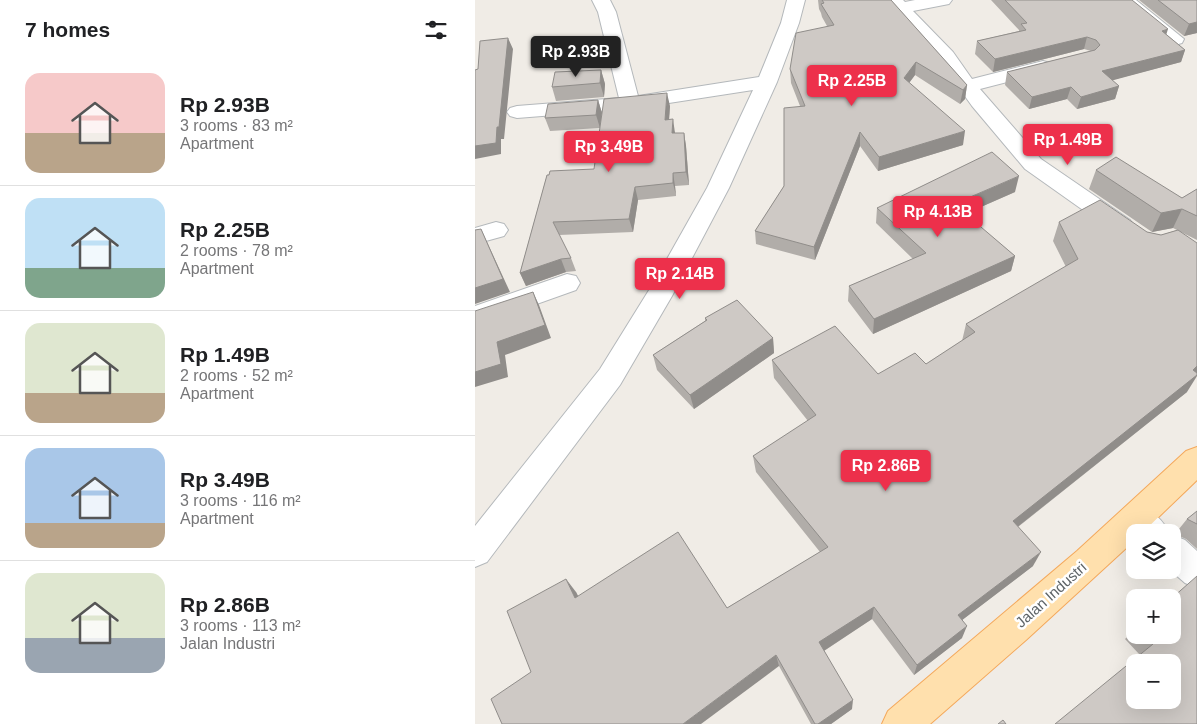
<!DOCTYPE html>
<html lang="en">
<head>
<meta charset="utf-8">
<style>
	:root { --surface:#fff; --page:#f6f6f6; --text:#202124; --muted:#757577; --line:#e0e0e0; --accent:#ed304b }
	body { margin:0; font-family:Helvetica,sans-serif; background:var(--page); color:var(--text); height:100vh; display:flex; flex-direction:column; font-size:19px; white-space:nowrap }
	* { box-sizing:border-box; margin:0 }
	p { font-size:16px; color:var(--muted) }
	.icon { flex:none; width:28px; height:28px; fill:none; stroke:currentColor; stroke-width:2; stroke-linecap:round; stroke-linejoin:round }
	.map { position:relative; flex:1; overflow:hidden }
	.details { display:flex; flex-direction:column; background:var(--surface); width:475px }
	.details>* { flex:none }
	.fabs { position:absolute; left:651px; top:524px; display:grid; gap:10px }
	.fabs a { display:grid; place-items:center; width:55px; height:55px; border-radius:10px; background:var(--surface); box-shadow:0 5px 20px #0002; font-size:25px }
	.price { position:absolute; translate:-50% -42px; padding:0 11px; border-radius:5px; background:var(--accent); color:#fff; font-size:16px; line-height:32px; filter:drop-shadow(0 1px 2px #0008) }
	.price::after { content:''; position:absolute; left:50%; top:30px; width:15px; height:11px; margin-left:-8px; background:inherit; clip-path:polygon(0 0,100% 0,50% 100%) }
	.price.on { background:#222; color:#fff }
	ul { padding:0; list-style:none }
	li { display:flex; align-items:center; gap:15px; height:125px; padding:0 25px }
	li+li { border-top:1px solid var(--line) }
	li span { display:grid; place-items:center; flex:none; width:140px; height:100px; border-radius:15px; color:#555 }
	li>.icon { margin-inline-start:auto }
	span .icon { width:60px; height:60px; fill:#fffc; stroke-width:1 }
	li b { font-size:21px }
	h2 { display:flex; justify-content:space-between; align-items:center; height:60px; padding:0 25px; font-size:21px }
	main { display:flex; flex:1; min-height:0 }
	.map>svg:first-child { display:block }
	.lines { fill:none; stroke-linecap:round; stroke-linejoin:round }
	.minor-casing { stroke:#b4b8bb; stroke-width:2 }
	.major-casing { stroke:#f4a85b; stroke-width:2 }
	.minor { fill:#fff; fill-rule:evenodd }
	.major { fill:#ffe0ad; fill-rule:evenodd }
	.wall { fill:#b1ada9 }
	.shaded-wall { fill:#908d8a }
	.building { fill:#cec9c5; stroke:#908d8a; fill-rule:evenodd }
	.labels { text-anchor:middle; stroke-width:5; stroke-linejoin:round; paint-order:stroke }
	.near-street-label { font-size:15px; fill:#5e6467; stroke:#fff }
</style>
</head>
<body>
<main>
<section class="details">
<h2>7 homes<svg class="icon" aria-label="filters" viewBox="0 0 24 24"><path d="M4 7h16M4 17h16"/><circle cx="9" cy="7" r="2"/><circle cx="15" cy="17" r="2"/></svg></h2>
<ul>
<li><span style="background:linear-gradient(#f6c9c9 60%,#b9a48a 0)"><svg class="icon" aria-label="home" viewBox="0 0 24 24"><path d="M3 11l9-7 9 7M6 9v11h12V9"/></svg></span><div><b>Rp 2.93B</b><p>3 rooms · 83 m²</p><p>Apartment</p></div></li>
<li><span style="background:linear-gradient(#bfe0f5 70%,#7fa58c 0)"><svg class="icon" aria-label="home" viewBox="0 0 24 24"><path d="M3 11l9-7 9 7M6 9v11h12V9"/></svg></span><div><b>Rp 2.25B</b><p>2 rooms · 78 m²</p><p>Apartment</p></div></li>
<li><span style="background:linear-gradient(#dfe7d0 70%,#b9a48a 0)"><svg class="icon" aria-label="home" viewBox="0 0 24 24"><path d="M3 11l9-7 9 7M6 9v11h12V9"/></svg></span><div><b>Rp 1.49B</b><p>2 rooms · 52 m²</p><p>Apartment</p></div></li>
<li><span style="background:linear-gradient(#a9c7e8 75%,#b9a48a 0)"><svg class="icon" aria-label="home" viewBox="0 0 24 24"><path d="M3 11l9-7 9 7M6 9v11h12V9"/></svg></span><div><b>Rp 3.49B</b><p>3 rooms · 116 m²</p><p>Apartment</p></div></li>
<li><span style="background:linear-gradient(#dfe7d0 65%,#9aa5b1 0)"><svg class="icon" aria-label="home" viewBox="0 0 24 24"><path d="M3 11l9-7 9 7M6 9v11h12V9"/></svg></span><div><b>Rp 2.86B</b><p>3 rooms · 113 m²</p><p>Jalan Industri</p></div></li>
</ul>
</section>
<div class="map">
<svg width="722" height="724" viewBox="0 0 722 724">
	<rect width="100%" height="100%" fill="#f0ece6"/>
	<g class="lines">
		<defs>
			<g id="minor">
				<polygon points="117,0 135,0 141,12 163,96 284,77 306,23 312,0 330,0 324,23 302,82 254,188 197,296 145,385 12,562 0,567 0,526 125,369 179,282 232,188 278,90 155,109 42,118 35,116 32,112 35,108 42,106 144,98 123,12"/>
				<polygon points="409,0 428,0 430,2 440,0 477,0 474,4 438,11 478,52 497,79 568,61 575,63 578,67 575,71 505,89 566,159 655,220 659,226 655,232 647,234 639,232 550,169 497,106 464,60"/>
				<polygon points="641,0 661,0 709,39 707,43 700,45 693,43"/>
				<polygon points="21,222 29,224 33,230 29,236 0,244 0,228"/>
				<polygon points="92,274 101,276 105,283 101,290 0,326 0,306"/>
				<path d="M661 504C675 510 688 518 693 532H660V538L650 529 645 519 650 509Z"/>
				<polygon points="698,535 710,540 722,551 722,588 710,583 695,570 698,570"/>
			</g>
			<polygon id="major" points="722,447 722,480 668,532 660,532 660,540 551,640 455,724 407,724 413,711 602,551 711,451"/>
		</defs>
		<use href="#minor" class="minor-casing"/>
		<use href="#major" class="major-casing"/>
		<use href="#minor" class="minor"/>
		<use href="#major" class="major"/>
	</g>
	<g class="wall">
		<polygon points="343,0 416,0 492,85 490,99 485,104 440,75 434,83 488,145 403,171 385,146 340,260 281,244 280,231 309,186 325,106 316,83 315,69 352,26 347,17 346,13 344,9"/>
		<polygon points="516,0 657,0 691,34 710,50 706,62 637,80 644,86 640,99 602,109 592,99 554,109 530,85 532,72 616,51 609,49 518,72 500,54 502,41 544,31 544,30"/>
		<polygon points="664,0 722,0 722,33 709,36"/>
		<polygon points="126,70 130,84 129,97 81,101 77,87"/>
		<polygon points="123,100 127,113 125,128 75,131 70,118"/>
		<polygon points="195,106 194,120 200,133 209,133 211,146 214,185 200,186 201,196 163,200 158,232 84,235 96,258 101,271 91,272 51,286 45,273 72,175 119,169"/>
		<polygon points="621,170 707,198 722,189 722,240 706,232 712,392 543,527 558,566 487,620 487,638 439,675 397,619 349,651 377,709 356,724 336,724 304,666 56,672 101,592 103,596 252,608 345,552 281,472 278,456 333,421 299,378 297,360 403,374 451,364 487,341 491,324 591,267 578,241 584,222 672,232 686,235 702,230 698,228 677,232 614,189"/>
		<polygon points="540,192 490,214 540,256 536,271 398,334 373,301 374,286 438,259 401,223 402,208"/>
		<polygon points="230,318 298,338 299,353 219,409 182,370 178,355 230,321"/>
		<polygon points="722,511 722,549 711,539 700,534 712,519"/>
		<polygon points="660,629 660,635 698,635 722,724 665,655 650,639"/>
	</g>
	<g class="shaded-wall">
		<polygon points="722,22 722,33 709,36 714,24"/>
		<polygon points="693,29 689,42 687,31"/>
		<polygon points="612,37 609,49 518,72 520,59"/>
		<polygon points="33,38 38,49 29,139 26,139 26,154 0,159 0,146"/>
		<polygon points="710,50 706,62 624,84 627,71"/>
		<polygon points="441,62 440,75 428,91 429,78"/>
		<polygon points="126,70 130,84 129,97 125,83"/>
		<polygon points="492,85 490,99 485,104 488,90"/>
		<polygon points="644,86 640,99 602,109 606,97"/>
		<polygon points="596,87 592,99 554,109 557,97"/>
		<polygon points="192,93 195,106 193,133 190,120"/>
		<polygon points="123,100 127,113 125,128 121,115"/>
		<polygon points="198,119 200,133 197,133"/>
		<polygon points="490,131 488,145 403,171 404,157"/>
		<polygon points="385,132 385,146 340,260 339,247"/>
		<polygon points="209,133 211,146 214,185 211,172"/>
		<polygon points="198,173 200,186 201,196 198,183"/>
		<polygon points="544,176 540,192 476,220 479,204"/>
		<polygon points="160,187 163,200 158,232 154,219"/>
		<polygon points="707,209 698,228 677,232 686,213"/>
		<polygon points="6,229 35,292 0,304 0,288"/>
		<polygon points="540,256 536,271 398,334 399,319"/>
		<polygon points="86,259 91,272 51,286 45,273"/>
		<polygon points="58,292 64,305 76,338 30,355 33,377 0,387 0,372"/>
		<polygon points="298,338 299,353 219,409 215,395"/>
		<polygon points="722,366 722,376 712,392 531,536 538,521"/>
		<polygon points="566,552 558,566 478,627 483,615"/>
		<polygon points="91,579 101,592 110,610 100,598"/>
		<polygon points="399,607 397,619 344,654 344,642"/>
		<polygon points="492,626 487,638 439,675 442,665"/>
		<polygon points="301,655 304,666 226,724 208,724"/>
		<polygon points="378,700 377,709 356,724 343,724"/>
	</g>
	<g class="building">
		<polygon points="347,0 416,0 492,85 488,90 441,62 429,78 490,131 404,157 385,132 339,247 280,231 309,186 309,108 330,106 315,69 321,33 359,25 346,4 349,3"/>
		<polygon points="530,0 657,0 693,29 687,31 710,50 627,71 644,86 606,97 596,87 557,97 532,72 620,50 625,45 621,40 612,37 520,59 502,41 551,30 546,24 552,23"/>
		<polygon points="683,0 722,0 722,22 714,24"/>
		<polygon points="33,38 24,127 22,127 21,143 0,146 0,70 3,69 5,41"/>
		<polygon points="126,70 125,83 77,87 80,72"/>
		<polygon points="192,93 190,120 198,119 197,133 209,133 211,172 198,173 198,183 160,187 154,219 78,222 96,258 86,259 45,273 72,175 74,175 75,171 119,169 129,99"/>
		<polygon points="123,100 121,115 70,118 73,104"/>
		<polygon points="517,152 544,176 479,204 540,256 399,319 374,286 451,253 402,208"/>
		<polygon points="641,157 707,198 722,189 722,216 707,209 686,213 621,170"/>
		<polygon points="625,200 672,232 686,235 703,230 722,243 722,366 718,370 722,373 722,375 538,521 566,552 483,615 492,626 442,665 399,607 344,642 378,700 343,724 340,724 301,655 208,724 27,724 16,699 56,672 32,611 91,579 100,598 203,532 252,608 353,547 278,456 341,415 297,360 360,326 403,374 440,353 451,364 500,332 491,324 603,259 584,222"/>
		<polygon points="6,229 28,279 0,288 0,230"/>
		<polygon points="58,292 70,325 22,342 26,364 0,372 0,311"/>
		<polygon points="262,300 298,338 215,395 178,355 232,320 230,318"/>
		<polygon points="722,511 722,524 712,519"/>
		<path d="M722 576V724H580L678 644 669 635H698L697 598ZM660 662H698V700H660Z"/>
		<polygon points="528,720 531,724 523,724"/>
	</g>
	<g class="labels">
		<g class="near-street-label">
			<text transform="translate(576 595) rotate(-42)" y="5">Jalan Industri</text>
		</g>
	</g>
</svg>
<div class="fabs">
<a><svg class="icon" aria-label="layers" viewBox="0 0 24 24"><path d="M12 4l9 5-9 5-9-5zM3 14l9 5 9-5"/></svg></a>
<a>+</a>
<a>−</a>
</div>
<b class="price on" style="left:101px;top:78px">Rp 2.93B</b>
<b class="price" style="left:377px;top:107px">Rp 2.25B</b>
<b class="price" style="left:593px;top:166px">Rp 1.49B</b>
<b class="price" style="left:134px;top:173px">Rp 3.49B</b>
<b class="price" style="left:463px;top:238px">Rp 4.13B</b>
<b class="price" style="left:205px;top:300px">Rp 2.14B</b>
<b class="price" style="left:411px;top:492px">Rp 2.86B</b>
</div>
</main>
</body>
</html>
